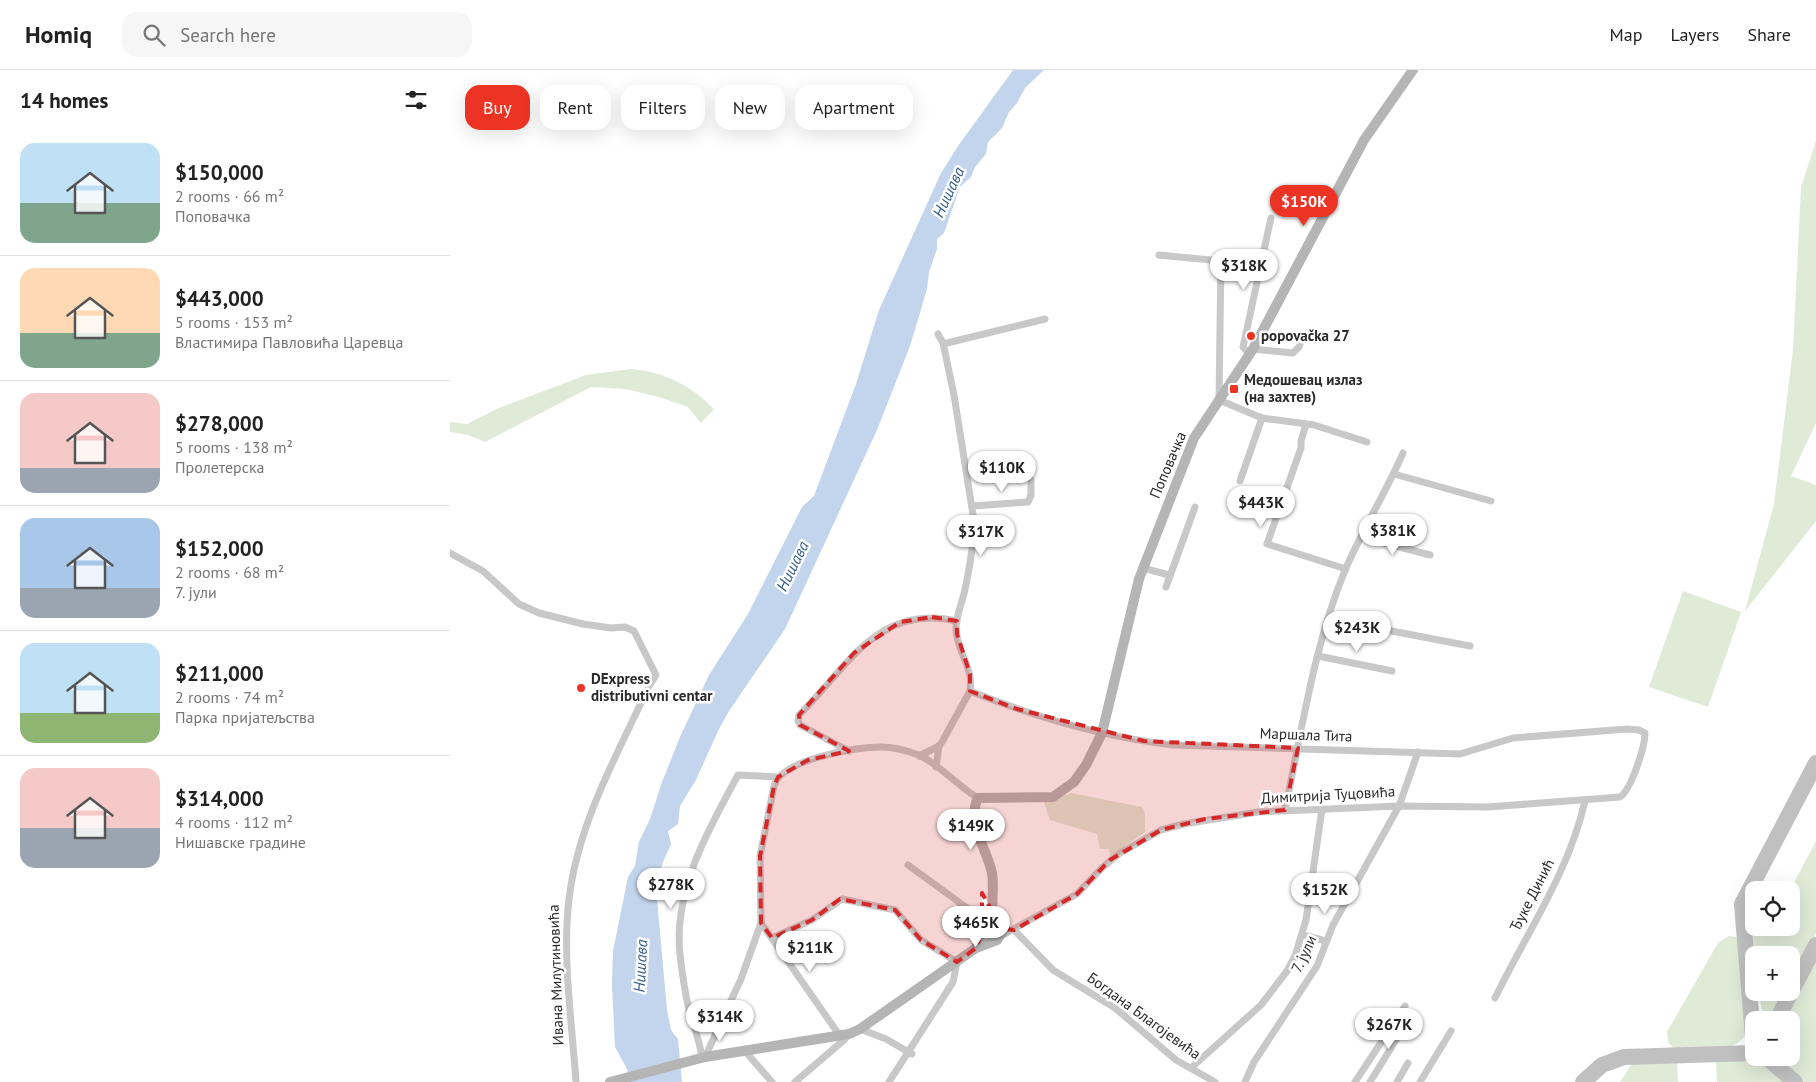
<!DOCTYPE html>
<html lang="en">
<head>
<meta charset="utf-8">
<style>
	:root { --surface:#fff; --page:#f6f6f6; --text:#222; --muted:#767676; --line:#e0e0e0; --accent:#ec3324 }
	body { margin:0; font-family:"PT Sans",sans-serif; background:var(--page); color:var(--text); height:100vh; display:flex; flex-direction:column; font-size:19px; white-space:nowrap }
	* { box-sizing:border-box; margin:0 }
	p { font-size:16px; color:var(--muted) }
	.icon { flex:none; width:28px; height:28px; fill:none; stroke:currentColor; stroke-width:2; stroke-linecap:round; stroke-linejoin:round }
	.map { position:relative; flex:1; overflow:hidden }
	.panel { display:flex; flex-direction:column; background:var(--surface); width:450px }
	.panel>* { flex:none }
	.banner { position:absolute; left:15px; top:15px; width:475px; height:45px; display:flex; gap:10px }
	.controls { position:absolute; left:1295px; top:811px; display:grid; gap:10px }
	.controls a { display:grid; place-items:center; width:55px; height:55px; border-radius:10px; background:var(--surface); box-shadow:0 5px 20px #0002; font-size:25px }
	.price { position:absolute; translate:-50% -42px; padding:0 11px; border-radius:18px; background:#fff; color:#222; font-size:16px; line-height:32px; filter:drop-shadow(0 1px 2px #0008) }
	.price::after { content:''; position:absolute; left:50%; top:30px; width:15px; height:11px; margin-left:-8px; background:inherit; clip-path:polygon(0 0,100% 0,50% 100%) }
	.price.selected { background:var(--accent); color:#fff }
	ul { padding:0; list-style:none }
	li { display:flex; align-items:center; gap:15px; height:125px; padding:0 20px }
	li+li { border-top:1px solid var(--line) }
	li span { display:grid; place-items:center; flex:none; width:140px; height:100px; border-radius:15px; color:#555 }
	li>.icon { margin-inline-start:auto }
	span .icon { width:60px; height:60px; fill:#fffc; stroke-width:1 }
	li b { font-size:21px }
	h2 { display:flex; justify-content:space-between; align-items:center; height:60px; padding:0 20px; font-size:21px }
	.tag { padding:0 18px; border-radius:15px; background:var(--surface); box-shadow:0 5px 20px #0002; font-size:18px; line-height:45px }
	.tag.selected { background:var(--accent); color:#fff }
	header { display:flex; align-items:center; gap:30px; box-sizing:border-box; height:70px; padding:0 25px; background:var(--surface); border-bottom:1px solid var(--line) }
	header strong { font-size:24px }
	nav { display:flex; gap:28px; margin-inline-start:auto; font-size:18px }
	.search { width:350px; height:45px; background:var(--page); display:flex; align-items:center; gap:12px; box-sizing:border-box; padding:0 18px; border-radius:15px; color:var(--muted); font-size:19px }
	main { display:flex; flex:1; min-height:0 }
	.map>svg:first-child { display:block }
	.green { fill:#dfead7 }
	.water { fill:#c2d5ec }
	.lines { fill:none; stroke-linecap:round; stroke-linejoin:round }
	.taxiway { stroke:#c0c0c0; stroke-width:16 }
	.street { stroke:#c8c8c8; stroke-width:7 }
	.secondary { stroke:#b5b5b5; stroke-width:10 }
	.marked { fill:#d62828; fill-opacity:0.2; stroke:#d62828; stroke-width:4; stroke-dasharray:10 6; stroke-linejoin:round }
	.poi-dot { fill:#ec3324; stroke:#fff; stroke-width:2 }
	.labels { text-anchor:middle; stroke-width:5; stroke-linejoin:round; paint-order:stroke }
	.poi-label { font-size:15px; font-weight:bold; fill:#2b2b2b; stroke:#fff; text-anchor:start }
	.street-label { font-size:15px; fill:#2b2b2b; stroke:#fff }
	.water-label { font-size:16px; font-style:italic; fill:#376090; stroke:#fff }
</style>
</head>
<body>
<header>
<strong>Homiq</strong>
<div class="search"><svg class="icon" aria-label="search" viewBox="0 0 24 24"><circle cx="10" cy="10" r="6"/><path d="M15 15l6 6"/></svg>Search here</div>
<nav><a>Map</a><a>Layers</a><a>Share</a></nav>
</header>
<main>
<section class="panel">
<h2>14 homes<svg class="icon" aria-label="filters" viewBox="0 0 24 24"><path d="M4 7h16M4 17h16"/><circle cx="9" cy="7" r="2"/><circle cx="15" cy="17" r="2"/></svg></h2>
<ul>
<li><span style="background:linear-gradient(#bfe0f5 60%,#7fa58c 0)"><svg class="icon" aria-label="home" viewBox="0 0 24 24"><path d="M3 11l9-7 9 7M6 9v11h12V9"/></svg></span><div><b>$150,000</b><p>2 rooms · 66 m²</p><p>Поповачка</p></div></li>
<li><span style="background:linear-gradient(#ffd9b3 65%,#7fa58c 0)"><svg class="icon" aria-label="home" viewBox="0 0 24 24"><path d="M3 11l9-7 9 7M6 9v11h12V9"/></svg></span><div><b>$443,000</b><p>5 rooms · 153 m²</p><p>Властимира Павловића Царевца</p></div></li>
<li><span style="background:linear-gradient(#f6c9c9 75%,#9aa5b1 0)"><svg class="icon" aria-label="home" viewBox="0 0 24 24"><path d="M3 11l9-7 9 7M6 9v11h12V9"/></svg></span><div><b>$278,000</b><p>5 rooms · 138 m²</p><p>Пролетерска</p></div></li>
<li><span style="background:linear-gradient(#a9c7e8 70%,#9aa5b1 0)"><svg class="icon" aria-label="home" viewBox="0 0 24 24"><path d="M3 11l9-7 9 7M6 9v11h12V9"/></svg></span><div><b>$152,000</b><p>2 rooms · 68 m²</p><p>7. јули</p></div></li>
<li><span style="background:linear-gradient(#bfe0f5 70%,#8fb573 0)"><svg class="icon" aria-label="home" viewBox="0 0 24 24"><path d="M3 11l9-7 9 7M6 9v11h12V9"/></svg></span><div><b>$211,000</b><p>2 rooms · 74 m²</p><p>Парка пријатељства</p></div></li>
<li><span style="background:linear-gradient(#f6c9c9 60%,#9aa5b1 0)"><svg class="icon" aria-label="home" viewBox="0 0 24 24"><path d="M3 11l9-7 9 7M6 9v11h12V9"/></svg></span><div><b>$314,000</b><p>4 rooms · 112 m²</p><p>Нишавске градине</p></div></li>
</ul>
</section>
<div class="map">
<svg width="1366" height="1012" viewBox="0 0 1366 1012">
	<rect width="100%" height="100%" fill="#fff"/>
	<g class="green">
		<polygon points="1366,71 1366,353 1341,406 1366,415 1366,451 1295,541 1324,434 1343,280 1351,117"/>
		<path d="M181 299C214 302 241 315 264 339L251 353 238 337 209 327 175 319 141 317 35 372 18 365 0 362V352L17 354 49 338 136 305Z"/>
		<polygon points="1233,521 1291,542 1258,637 1199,617"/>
		<polygon points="621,723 692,737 695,744 695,762 660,786 659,779 650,779 647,764 600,750 594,732"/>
		<polygon points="1366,771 1366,864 1341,911 1341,885 1305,885 1302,861 1304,857 1314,859 1341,858 1340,820"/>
		<path d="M1279 866 1286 867 1291 873 1300 955C1293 979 1273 978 1252 979 1242 979 1233 981 1224 979L1218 972 1217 962 1268 873Z"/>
		<polygon points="1366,888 1366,1012 1354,1012 1329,988 1341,988 1341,950 1333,950"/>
		<polygon points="1309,923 1335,923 1319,949 1313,946"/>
		<polygon points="1297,989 1317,997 1336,1012 1267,1012 1266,990"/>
		<polygon points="1227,992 1228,1012 1170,1012 1182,994"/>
	</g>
	<polygon class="water" points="563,0 594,0 575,18 567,33 559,42 552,58 538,72 536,84 525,97 521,107 510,117 494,163 487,169 487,179 479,202 477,219 460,276 427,360 335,559 279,641 268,661 246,710 230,736 228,754 218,761 221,774 213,792 208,809 207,829 217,940 221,960 228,969 232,1012 180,1012 177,999 165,977 162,915 163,881 178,807 185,796 189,772 200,749 212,712 230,667 259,605 298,544 352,437 364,426 406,314 429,240 491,103 508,76"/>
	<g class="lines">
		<g class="taxiway">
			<polyline points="1341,922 1366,875"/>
			<polyline points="1327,950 1341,922"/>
			<polyline points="1304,979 1292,834 1366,693"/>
			<polyline points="1317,988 1345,1012"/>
			<polyline points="1133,1012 1152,995 1174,987 1304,983"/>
		</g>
		<g class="street">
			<polyline points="709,185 771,191 769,330 812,348 864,355 917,372"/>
			<polyline points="493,274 595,249"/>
			<polyline points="803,279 843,283 849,277 853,265"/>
			<polyline points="799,284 793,277 821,148"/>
			<polyline points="856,354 851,371 851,378 817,474 896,499"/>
			<polyline points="944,404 1041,431"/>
			<polyline points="790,411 812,348"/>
			<polyline points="522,436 578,432 581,425 581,410"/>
			<polyline points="911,467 980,485"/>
			<path d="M0 483 33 501 69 534 89 543 133 554 161 558 175 557 184 561 206 605 199 616C167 685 128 753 119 829 112 888 122 953 126 1012"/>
			<polyline points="693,498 719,505"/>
			<polyline points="716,517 745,437"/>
			<polyline points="879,549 1020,576"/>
			<polyline points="868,586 942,601"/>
			<path d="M520 621C585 647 653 667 723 675L1010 684 1063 668 1177 659 1189 660 1195 663C1195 677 1181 720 1170 727L1038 737 949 736 808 742 734 754 711 760 670 783 653 797 627 824 551 866"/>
			<path d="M399 681 350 655 348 651 349 645C397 598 427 533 507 551"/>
			<path d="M469 686 489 676 492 672 520 621C524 597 506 581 506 558 506 547 511 535 514 524 519 501 524 475 524 451L504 325 493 273 488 264"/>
			<polyline points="486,697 489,676"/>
			<path d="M835 740C852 660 864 574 896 498 913 459 936 422 953 383"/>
			<polyline points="458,795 517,838 538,848"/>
			<polyline points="311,853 390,966"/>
			<polyline points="564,860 603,900 665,938 726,990 765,1012"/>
			<polyline points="853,865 876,871"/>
			<polyline points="322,868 362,850 392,829 445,840 471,870 507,892 503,912 439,1012"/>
			<path d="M1045 928C1076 864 1119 802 1135 731"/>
			<polyline points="410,959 436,969 462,984"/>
			<polyline points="294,980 322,1012"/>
			<path d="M255 987 291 909 311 853 310 786 324 716C331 689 407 677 431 677 443 677 458 681 469 685 490 695 508 716 528 728"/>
			<path d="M252 988C250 972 244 956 239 940 235 922 232 903 230 884 223 821 259 758 288 705L328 707"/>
			<polyline points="741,998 811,935 837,901 845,886 856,850 872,739"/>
			<polyline points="345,1012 394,970 399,964"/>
			<polyline points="795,1012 804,992 867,896 883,855 949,736 968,682"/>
			<polyline points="905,1012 955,936"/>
			<polyline points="920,1012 962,944"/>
			<polyline points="947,1012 958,993"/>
			<polyline points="970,1012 1001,961"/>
		</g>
		<g class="secondary">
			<path d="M546 853C539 834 545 820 542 803 537 779 516 752 528 728L603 727 624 712 636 695 652 663 689 509 744 368 803 279 914 70 963 0"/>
			<polyline points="160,1012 255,987 399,964 410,959 526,878 547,870 552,862 550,856 545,852 535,854 526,878"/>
		</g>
	</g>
	<path class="marked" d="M482 547 507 551V564L520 604V621L567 639 694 671 848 678 835 740 755 749 711 760 660 790 627 824 564 860 552 859 532 823V863L526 878 507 892 471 870 445 840 390 829 362 850 322 868 311 853 310 786 324 716 328 707 358 690 399 681 350 655 349 645 404 583 450 552Z"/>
	<g class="poi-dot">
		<circle cx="801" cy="266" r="5"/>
		<rect x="779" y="314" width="10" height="10" rx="2.5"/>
		<circle cx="131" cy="618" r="5"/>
	</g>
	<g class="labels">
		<g class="poi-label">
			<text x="811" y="271">popovačka 27</text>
			<text x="794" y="315">Медошевац излаз<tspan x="794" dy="17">(на захтев)</tspan></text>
			<text x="141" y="614">DExpress<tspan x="141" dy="17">distributivni centar</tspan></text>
		</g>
		<g class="street-label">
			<text transform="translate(718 395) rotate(-67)" y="5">Поповачка</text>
			<text transform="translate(856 665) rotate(2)" y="5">Маршала Тита</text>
			<text transform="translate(878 725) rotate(-3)" y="5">Димитрија Туцовића</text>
			<text transform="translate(1082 825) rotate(-63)" y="5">Ђуке Динић</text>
			<text transform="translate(854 884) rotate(-65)" y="5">7. јули</text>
			<text transform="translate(106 905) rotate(-92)" y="5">Ивана Милутиновића</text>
			<text transform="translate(694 946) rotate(36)" y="5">Богдана Благојевића</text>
		</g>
		<g class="water-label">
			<text transform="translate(498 122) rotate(-65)" y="6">Нишава</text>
			<text transform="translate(342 496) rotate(-64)" y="6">Нишава</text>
			<text transform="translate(190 896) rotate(-87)" y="6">Нишава</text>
		</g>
	</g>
</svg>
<div class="controls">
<a><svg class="icon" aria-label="locate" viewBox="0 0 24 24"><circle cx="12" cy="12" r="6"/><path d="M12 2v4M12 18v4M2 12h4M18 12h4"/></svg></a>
<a>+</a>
<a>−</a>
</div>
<b class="price selected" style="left:854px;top:157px">$150K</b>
<b class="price" style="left:794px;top:221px">$318K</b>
<b class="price" style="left:552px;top:423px">$110K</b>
<b class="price" style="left:811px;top:458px">$443K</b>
<b class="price" style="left:943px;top:486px">$381K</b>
<b class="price" style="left:531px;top:487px">$317K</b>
<b class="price" style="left:907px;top:583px">$243K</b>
<b class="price" style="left:521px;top:781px">$149K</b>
<b class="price" style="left:221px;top:840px">$278K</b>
<b class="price" style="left:875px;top:845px">$152K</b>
<b class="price" style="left:526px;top:878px">$465K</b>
<b class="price" style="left:360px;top:903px">$211K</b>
<b class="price" style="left:270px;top:972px">$314K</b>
<b class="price" style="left:939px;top:980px">$267K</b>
<div class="banner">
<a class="tag selected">Buy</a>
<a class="tag">Rent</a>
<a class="tag">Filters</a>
<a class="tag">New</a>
<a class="tag">Apartment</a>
</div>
</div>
</main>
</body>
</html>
